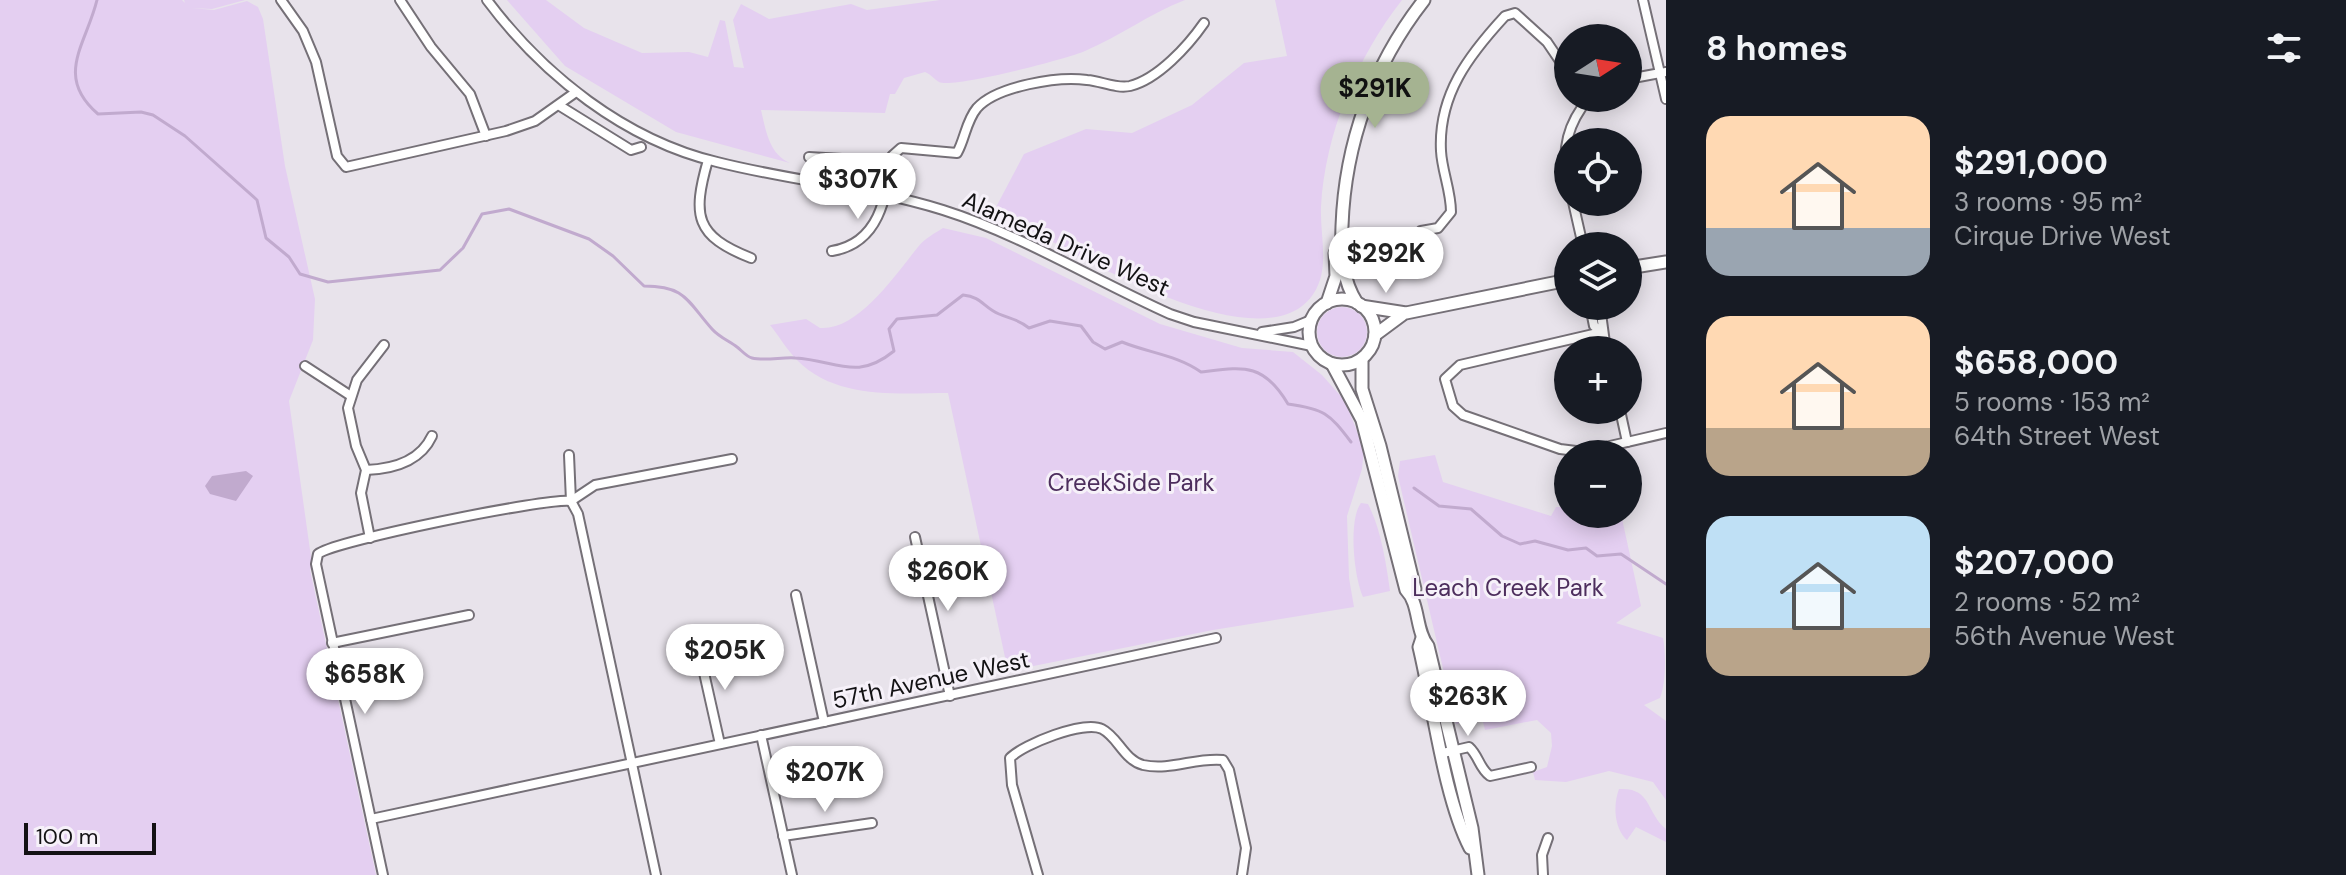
<!DOCTYPE html>
<html lang="en">
<head>
<meta charset="utf-8">
<style>
	:root { --surface:#171b24; --page:#20242c; --text:#f1f3f6; --muted:#9ea1a6; --accent:#a5b391 }
	body { margin:0; font-family:"DM Sans",sans-serif; background:var(--page); color:var(--text); height:100vh; display:flex; flex-direction:column; font-size:30px; white-space:nowrap }
	* { box-sizing:border-box; margin:0 }
	p { font-size:26px; color:var(--muted) }
	.icon { flex:none; width:44px; height:44px; fill:none; stroke:currentColor; stroke-width:2; stroke-linecap:round; stroke-linejoin:round }
	.map { position:relative; flex:1; overflow:hidden }
	.panel { display:flex; flex-direction:column; background:var(--surface); width:680px }
	.panel>* { flex:none }
	.needle { width:52px; rotate:78deg }
	.buttons { position:absolute; left:1554px; top:24px; display:grid; gap:16px }
	.buttons a { display:grid; place-items:center; width:88px; height:88px; border-radius:50%; background:var(--surface); box-shadow:0 4px 20px #0003; font-size:40px }
	.scale { position:absolute; left:24px; bottom:20px; width:132px; box-sizing:border-box; padding-left:8px; border:4px solid #131214; border-top:0; font-size:22px; line-height:28px; white-space:nowrap; color:#131214; -webkit-text-stroke:6px #f6f1f9; paint-order:stroke }
	.price { position:absolute; translate:-50% -68px; padding:0 18px; border-radius:28px; background:#fff; color:#222; font-size:26px; line-height:52px; filter:drop-shadow(0 2px 4px #0008) }
	.price::after { content:''; position:absolute; left:50%; top:48px; width:24px; height:18px; margin-left:-12px; background:inherit; clip-path:polygon(0 0,100% 0,50% 100%) }
	.price.current { background:var(--accent); color:#111 }
	ul { padding:0; list-style:none }
	li { display:flex; align-items:center; gap:24px; height:200px; padding:0 40px }
	li span { display:grid; place-items:center; flex:none; width:224px; height:160px; border-radius:24px; color:#555 }
	li>.icon { margin-inline-start:auto }
	span .icon { width:96px; height:96px; fill:#fffc; stroke-width:1 }
	li b { font-size:34px }
	h2 { display:flex; justify-content:space-between; align-items:center; height:96px; padding:0 40px; font-size:34px }
	main { display:flex; flex:1; min-height:0 }
	.map>svg:first-child { display:block }
	.green { fill:#e4cff1 }
	.water { fill:#c1aace }
	.lines { fill:none; stroke-linecap:round; stroke-linejoin:round }
	.stream { stroke:#c1aace; stroke-width:3 }
	.street-casing { stroke:#757077; stroke-width:12 }
	.secondary-casing { stroke:#757077; stroke-width:15 }
	.street { stroke:#fff; stroke-width:8 }
	.secondary { stroke:#fff; stroke-width:11 }
	.labels { text-anchor:middle; stroke-width:6; stroke-linejoin:round; paint-order:stroke }
	.street-label { font-size:24px; fill:#131214; stroke:#f6f1f9 }
	.park-label { font-size:24px; fill:#4d2e5d; stroke:#f6f1f9 }
</style>
</head>
<body>
<main>
<div class="map">
<svg width="1666" height="875" viewBox="0 0 1666 875">
	<rect width="100%" height="100%" fill="#e8e3eb"/>
	<g class="green">
		<polygon points="0,0 182,0 185,3 184,0 245,0 212,9 191,8 214,10 247,1 258,7 263,19 285,166 315,299 313,340 289,401 312,564 310,570 376,875 0,875"/>
		<path d="M507 0H546L584 28 642 53 689 52 708 57 720 20 725 21 734 67 744 68 733 20 741 4 769 19 851 4 867 10 940 0H1185C1149 14 1120 36 1085 51 1067 59 952 89 939 82 935 80 932 75 925 72L904 78 895 94H890L885 113 761 110C766 131 769 154 790 163L676 132 565 66Z"/>
		<path d="M1275 0H1402C1357 57 1325 134 1321 207 1320 230 1327 258 1320 280 1284 387 1050 240 995 209L1024 154 1086 129 1132 133 1192 105 1244 63 1287 56Z"/>
		<path d="M943 228 986 238 1160 324 1242 348 1293 352 1322 375 1345 401 1364 449 1362 469 1347 516 1349 578 1354 607 1213 630 1008 671 948 393C898 393 836 400 797 360 787 350 779 336 770 325L806 319 820 328C858 331 896 274 918 247 924 239 935 233 943 228Z"/>
		<circle cx="1342" cy="332" r="25"/>
		<path d="M1435 455 1443 482 1551 516 1556 507H1567L1568 501V514H1621L1641 606 1616 623 1663 638C1666 654 1666 683 1660 698L1644 705 1666 721V800L1653 782 1609 771 1566 782 1535 780 1533 772 1547 767 1552 746 1551 733 1537 720 1485 730 1482 718 1456 724 1398 476 1400 461Z"/>
		<path d="M1361 503 1368 504C1381 529 1386 563 1390 591L1363 597C1354 578 1348 520 1361 503Z"/>
		<path d="M1619 789C1652 787 1646 813 1666 829V842L1636 827 1627 840C1614 828 1613 805 1619 789Z"/>
	</g>
	<polygon class="water" points="246,471 253,476 236,501 210,494 205,486 212,476"/>
	<g class="lines">
		<g class="stream">
			<path d="M97 0C86 45 54 76 98 114L141 112 153 115 185 136 257 200 266 238 289 257 300 274 328 282 440 270 463 248 482 214 509 209 589 239 613 256 644 286C686 286 687 301 712 329 719 337 729 341 737 347 741 350 747 357 752 358 764 361 783 357 795 358 836 360 856 382 894 351L889 329 897 319 937 315 963 295C982 297 983 307 999 314 1011 319 1018 319 1029 328L1050 321 1081 326 1093 342 1105 349 1122 342C1149 353 1177 355 1201 372 1243 367 1263 362 1288 404 1324 409 1329 413 1351 442"/>
			<polyline points="1414,488 1439,506 1471,509 1502,536 1520,544 1535,541 1568,550 1586,548 1597,556 1621,554 1666,584"/>
		</g>
		<defs>
			<g id="street">
				<polyline points="281,0 303,31 316,62 337,156 346,167 506,131 535,121 576,92"/>
				<polyline points="400,0 431,47 470,94 486,136"/>
				<path d="M487 0C543 75 625 140 717 162 791 181 869 187 943 210 1022 235 1094 280 1170 314L1194 322 1312 346"/>
				<polyline points="1643,0 1666,99"/>
				<polyline points="1628,79 1666,72"/>
				<polyline points="560,106 631,150 641,147"/>
				<polyline points="809,157 891,162"/>
				<path d="M708 160C692 216 695 236 751 258"/>
				<path d="M1568 181C1561 149 1568 123 1589 98"/>
				<polyline points="1573,202 1583,246"/>
				<path d="M1421 231 1438 228 1451 212C1451 191 1442 171 1441 151 1438 95 1469 55 1505 16L1515 13 1547 42 1568 73"/>
				<path d="M832 251C880 243 886 197 892 156L901 148 957 153C965 139 966 121 977 108 997 86 1058 76 1087 80 1101 81 1116 89 1130 86 1158 79 1188 46 1204 23"/>
				<polyline points="1590,306 1594,326 1602,331"/>
				<polyline points="1600,306 1606,350"/>
				<polyline points="1262,332 1294,327 1311,320"/>
				<polyline points="1602,332 1460,365 1445,379 1453,406 1463,415 1560,449 1584,452 1666,433"/>
				<polyline points="305,366 351,396"/>
				<polyline points="1620,410 1627,442"/>
				<polyline points="569,455 571,501 578,514 656,875"/>
				<path d="M366 470C393 469 420 462 432 436"/>
				<polyline points="915,537 950,696"/>
				<polyline points="370,538 361,493 366,470 356,446 348,408 357,380 384,345"/>
				<polyline points="796,595 824,722"/>
				<polyline points="332,643 469,615"/>
				<polyline points="698,646 720,744"/>
				<polyline points="761,735 792,875"/>
				<path d="M1443 753 1469 747C1479 756 1479 768 1490 776L1531 767"/>
				<polyline points="371,819 1216,638"/>
				<polyline points="783,836 872,823"/>
				<path d="M383 875 316 564 318 554C333 541 550 497 571 501L595 485 732 459"/>
				<path d="M1038 875 1012 785 1010 758C1024 744 1084 720 1102 729 1118 737 1124 760 1143 765 1171 771 1196 757 1223 760L1229 770 1246 848 1242 875"/>
				<polyline points="1543,875 1542,855 1548,838"/>
			</g>
			<g id="secondary">
				<polyline points="1628,268 1666,262"/>
				<circle cx="1342" cy="332" r="33"/>
				<polyline points="1327,303 1336,276 1335,253"/>
				<path d="M1357 303C1342 280 1341 253 1342 226 1345 143 1373 65 1424 0"/>
				<polyline points="1361,306 1406,313 1568,280"/>
				<polyline points="1375,335 1402,315"/>
				<polyline points="1362,359 1362,389 1380,446 1415,589 1412,596"/>
				<path d="M1332 364 1362 420 1406 590C1420 604 1415 630 1428 646L1472 828 1478 875"/>
				<path d="M1422 638 1419 647C1433 705 1444 798 1470 848"/>
			</g>
		</defs>
		<use href="#street" class="street-casing"/>
		<use href="#secondary" class="secondary-casing"/>
		<use href="#street" class="street"/>
		<use href="#secondary" class="secondary"/>
	</g>
	<g class="labels">
		<g class="street-label">
			<text transform="translate(1066 244) rotate(24)" y="8">Alameda Drive West</text>
			<text transform="translate(931 680) rotate(-12)" y="8">57th Avenue West</text>
		</g>
		<g class="park-label">
			<text x="1131" y="491">CreekSide Park</text>
			<text x="1508" y="596">Leach Creek Park</text>
		</g>
	</g>
</svg>
<div class="buttons">
<a><svg class="needle" viewBox="-14 -14 28 28"><path d="M0-13l5 13h-10z" fill="#e53935"/><path d="M0 13l5-13h-10z" fill="#9ea1a6"/></svg></a>
<a><svg class="icon" aria-label="locate" viewBox="0 0 24 24"><circle cx="12" cy="12" r="6"/><path d="M12 2v4M12 18v4M2 12h4M18 12h4"/></svg></a>
<a><svg class="icon" aria-label="layers" viewBox="0 0 24 24"><path d="M12 4l9 5-9 5-9-5zM3 14l9 5 9-5"/></svg></a>
<a>+</a>
<a>−</a>
</div>
<div class="scale">100 m</div>
<b class="price current" style="left:1375px;top:130px">$291K</b>
<b class="price" style="left:858px;top:221px">$307K</b>
<b class="price" style="left:1386px;top:295px">$292K</b>
<b class="price" style="left:948px;top:613px">$260K</b>
<b class="price" style="left:725px;top:692px">$205K</b>
<b class="price" style="left:365px;top:716px">$658K</b>
<b class="price" style="left:1468px;top:738px">$263K</b>
<b class="price" style="left:825px;top:814px">$207K</b>
</div>
<section class="panel">
<h2>8 homes<svg class="icon" aria-label="filters" viewBox="0 0 24 24"><path d="M4 7h16M4 17h16"/><circle cx="9" cy="7" r="2"/><circle cx="15" cy="17" r="2"/></svg></h2>
<ul>
<li><span style="background:linear-gradient(#ffd9b3 70%,#9aa5b1 0)"><svg class="icon" aria-label="home" viewBox="0 0 24 24"><path d="M3 11l9-7 9 7M6 9v11h12V9"/></svg></span><div><b>$291,000</b><p>3 rooms · 95 m²</p><p>Cirque Drive West</p></div></li>
<li><span style="background:linear-gradient(#ffd9b3 70%,#b9a48a 0)"><svg class="icon" aria-label="home" viewBox="0 0 24 24"><path d="M3 11l9-7 9 7M6 9v11h12V9"/></svg></span><div><b>$658,000</b><p>5 rooms · 153 m²</p><p>64th Street West</p></div></li>
<li><span style="background:linear-gradient(#bfe0f5 70%,#b9a48a 0)"><svg class="icon" aria-label="home" viewBox="0 0 24 24"><path d="M3 11l9-7 9 7M6 9v11h12V9"/></svg></span><div><b>$207,000</b><p>2 rooms · 52 m²</p><p>56th Avenue West</p></div></li>
</ul>
</section>
</main>
</body>
</html>
